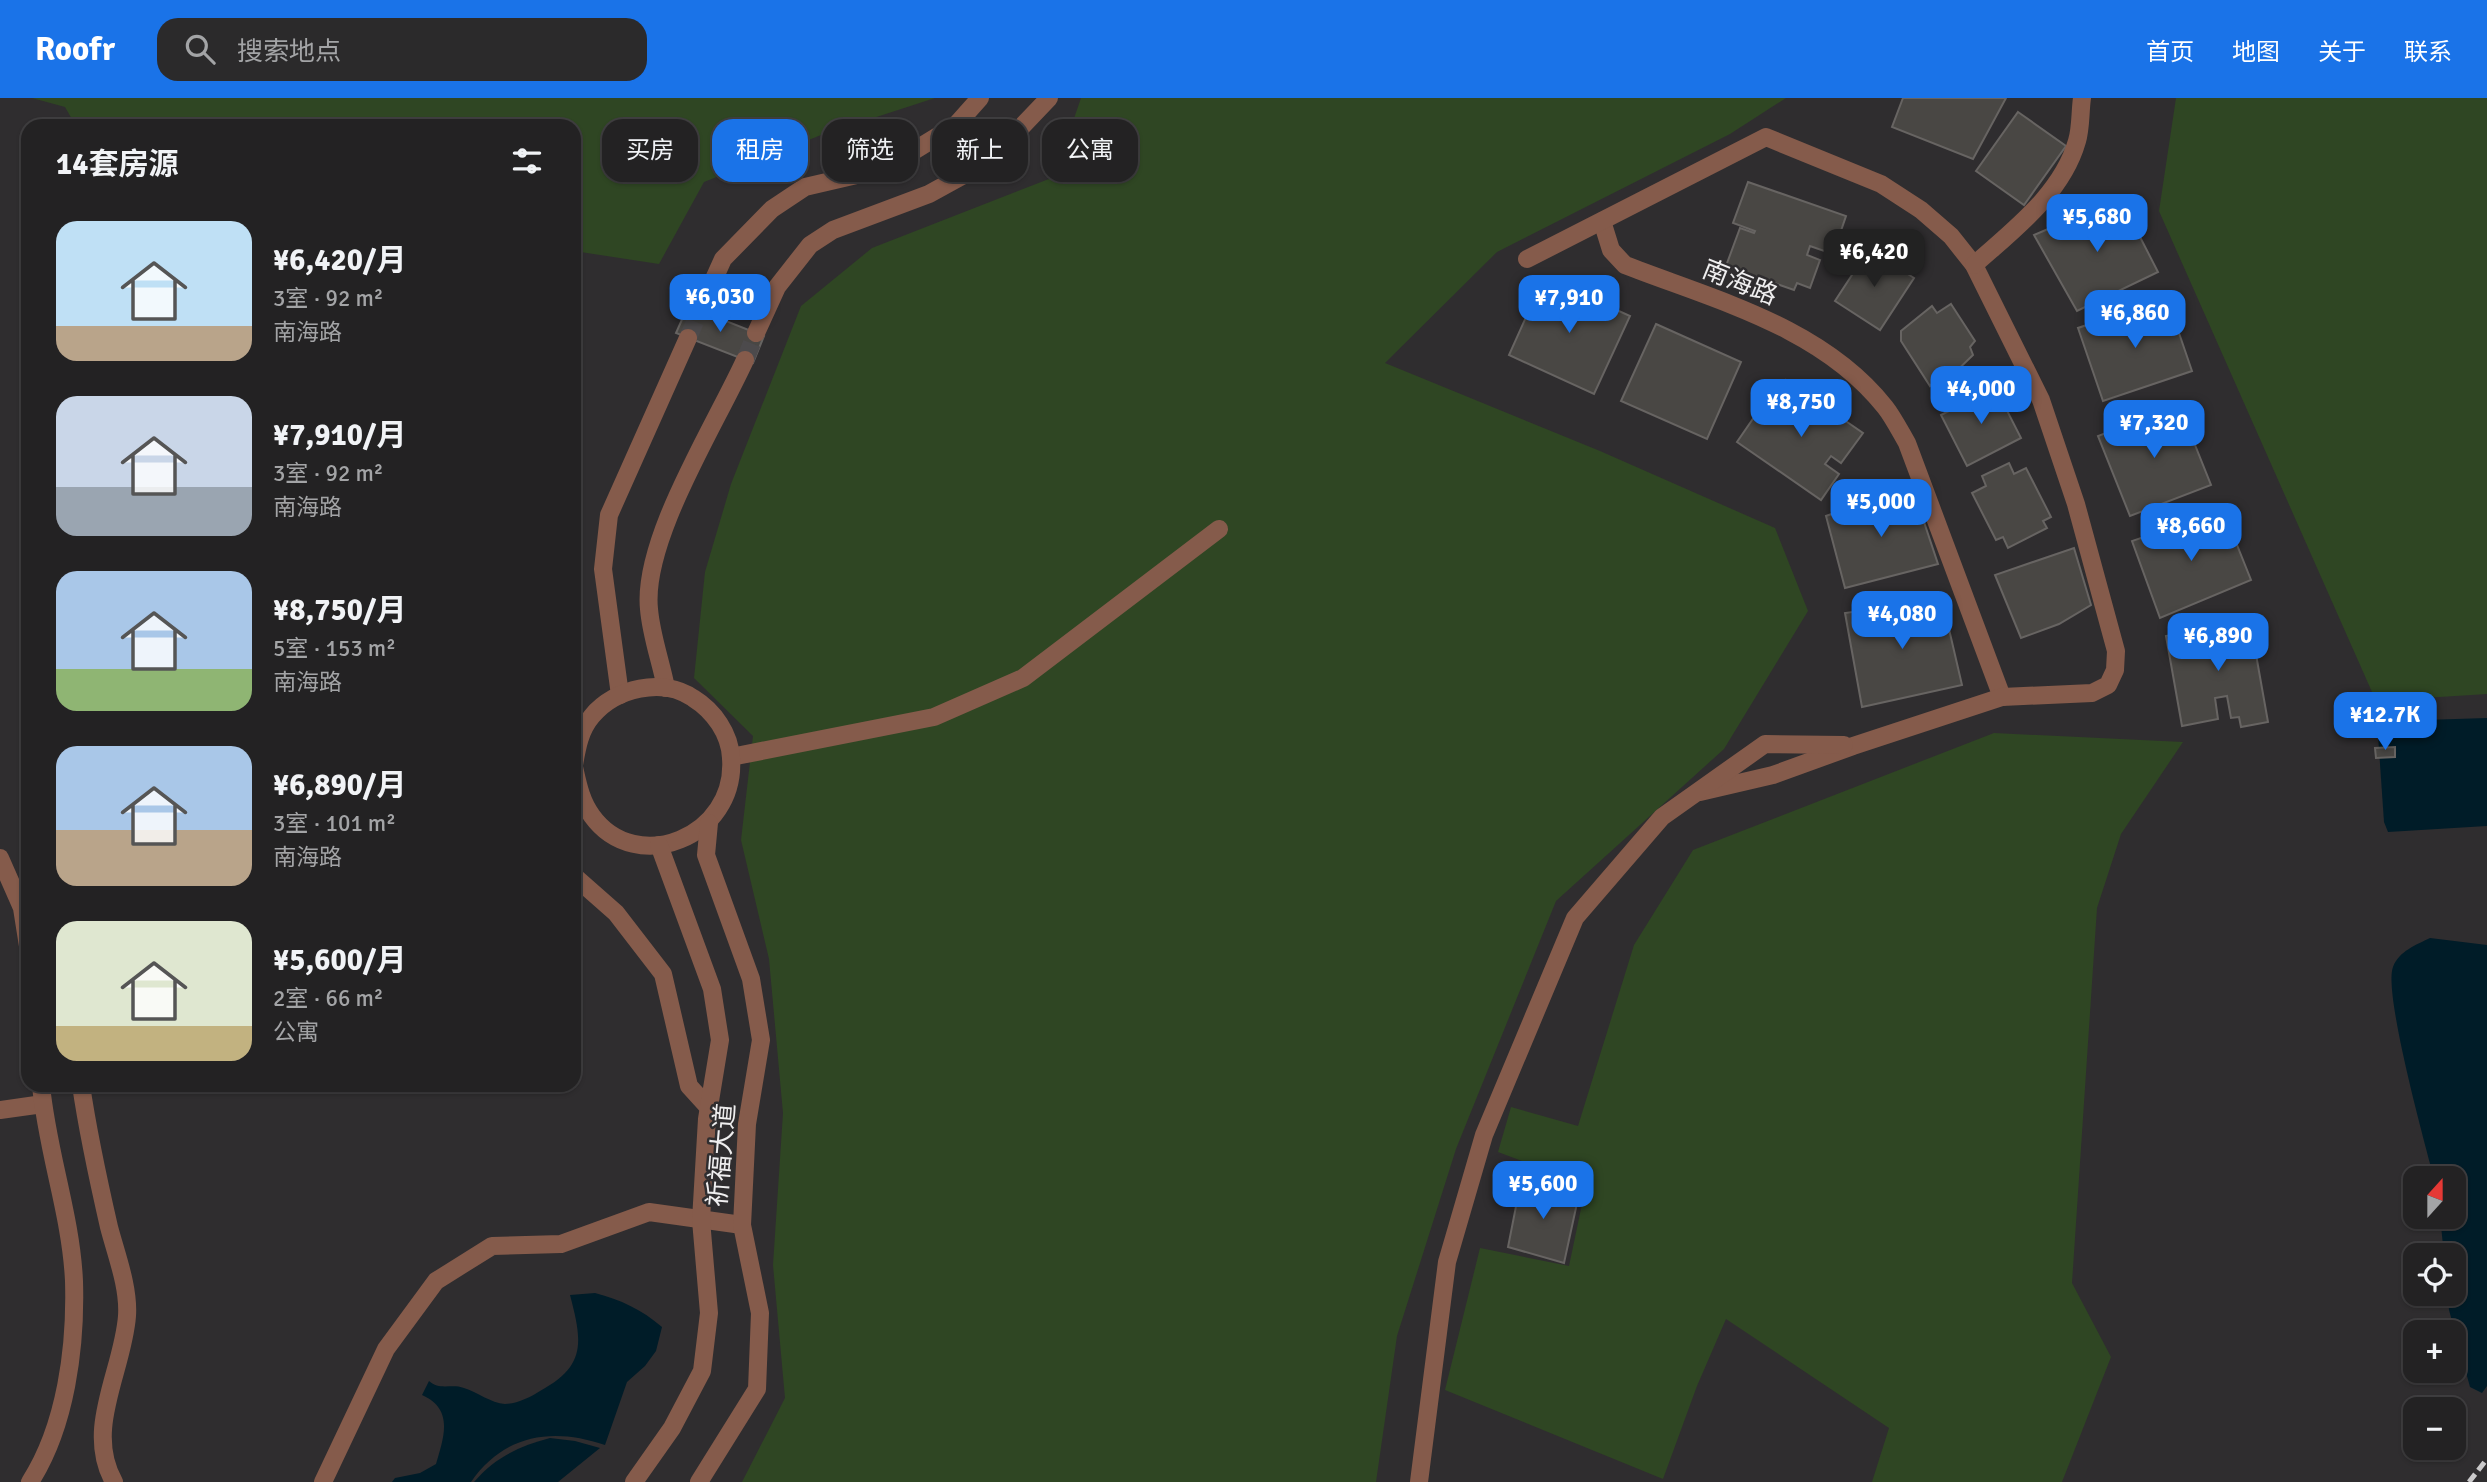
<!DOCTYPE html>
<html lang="zh">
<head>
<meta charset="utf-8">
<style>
	:root { --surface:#232223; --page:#2b2a2b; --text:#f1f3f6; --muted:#a3a4a6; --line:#403f41; --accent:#1a73e8 }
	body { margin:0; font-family:Signika,"Noto Sans SC",sans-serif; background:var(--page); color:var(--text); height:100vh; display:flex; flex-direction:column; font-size:26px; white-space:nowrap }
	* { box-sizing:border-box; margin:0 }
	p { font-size:23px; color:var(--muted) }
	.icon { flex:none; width:38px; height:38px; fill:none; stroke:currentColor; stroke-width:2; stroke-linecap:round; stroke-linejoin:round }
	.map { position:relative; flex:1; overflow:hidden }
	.panel { position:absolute; left:21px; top:21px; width:560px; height:973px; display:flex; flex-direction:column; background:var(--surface); border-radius:21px; box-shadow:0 2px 5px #0004,0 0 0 2px var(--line) }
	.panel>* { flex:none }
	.top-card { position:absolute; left:602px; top:21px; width:665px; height:63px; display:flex; gap:14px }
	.needle { width:46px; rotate:21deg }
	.tools { position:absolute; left:2403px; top:1068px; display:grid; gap:14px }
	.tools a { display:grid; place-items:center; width:63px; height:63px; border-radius:14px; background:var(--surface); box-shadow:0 2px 5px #0004,0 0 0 2px var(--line); font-size:35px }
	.price { position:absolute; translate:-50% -60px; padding:0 16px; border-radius:14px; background:var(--accent); color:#fff; font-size:23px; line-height:46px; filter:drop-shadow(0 2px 4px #0008) }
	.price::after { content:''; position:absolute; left:50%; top:42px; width:21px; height:16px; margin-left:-10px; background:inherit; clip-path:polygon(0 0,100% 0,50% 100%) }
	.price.active { background:#222; color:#fff }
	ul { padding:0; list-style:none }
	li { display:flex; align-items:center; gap:21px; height:175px; padding:0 35px }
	li span { display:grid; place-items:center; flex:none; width:196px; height:140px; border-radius:21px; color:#555 }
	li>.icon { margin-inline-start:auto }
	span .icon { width:84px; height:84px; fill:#fffc; stroke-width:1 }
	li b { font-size:30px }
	h2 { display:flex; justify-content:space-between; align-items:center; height:84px; padding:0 35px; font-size:30px }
	.tag { padding:0 24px; border-radius:21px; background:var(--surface); box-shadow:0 2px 5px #0004,0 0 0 2px var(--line); font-size:24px; line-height:63px }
	.tag.active { background:var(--accent); color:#fff }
	header { display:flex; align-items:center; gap:42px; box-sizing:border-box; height:98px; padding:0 35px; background:var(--accent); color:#fff }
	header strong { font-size:33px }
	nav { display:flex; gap:38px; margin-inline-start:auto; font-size:24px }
	.search { width:490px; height:63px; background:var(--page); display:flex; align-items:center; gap:18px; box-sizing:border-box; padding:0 24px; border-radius:21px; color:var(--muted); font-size:26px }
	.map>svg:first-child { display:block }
	.green { fill:#2f4623 }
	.water { fill:#001c28 }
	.building { fill:#494744; stroke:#676462; stroke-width:2 }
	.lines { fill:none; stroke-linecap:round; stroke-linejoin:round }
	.minor-tunnel { stroke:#4c4a4c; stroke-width:18; stroke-dasharray:18 9; stroke-linecap:butt }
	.minor { stroke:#855b4b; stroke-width:18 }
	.rail { stroke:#cbcacb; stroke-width:5; stroke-dasharray:10 5; stroke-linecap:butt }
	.labels { text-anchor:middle; stroke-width:5; stroke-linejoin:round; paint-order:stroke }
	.street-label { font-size:26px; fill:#efeeef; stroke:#2f2d2f }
</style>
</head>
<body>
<header>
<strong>Roofr</strong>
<div class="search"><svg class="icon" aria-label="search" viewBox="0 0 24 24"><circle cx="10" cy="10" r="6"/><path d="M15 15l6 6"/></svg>搜索地点</div>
<nav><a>首页</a><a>地图</a><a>关于</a><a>联系</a></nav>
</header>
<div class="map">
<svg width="2487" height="1384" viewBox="0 0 2487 1384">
	<rect width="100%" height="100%" fill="#2f2d2f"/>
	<g class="green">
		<polygon points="32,0 935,0 821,37 704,84 659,166 574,153 574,28 76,28 65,9"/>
		<polygon points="1081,0 1786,0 1730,36 1497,154 1385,265 1600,353 1775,430 1808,513 1724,651 1556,803 1456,1051 1397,1238 1376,1384 742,1384 785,1300 773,1167 783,1015 769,861 741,742 753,638 694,580 705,474 731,386 801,208 872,150 1054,79"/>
		<polygon points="2176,0 2487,0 2487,596 2376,603 2159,113"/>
		<polygon points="1994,635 2183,644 2121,736 2097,810 2072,1185 2111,1259 2062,1384 1872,1384 1889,1330 1726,1221 1697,1288 1663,1381 1445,1292 1480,1150 1569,1168 1586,1087 1498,1054 1511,1009 1578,1028 1634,847 1693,752"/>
	</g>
	<g class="water">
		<polygon points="2487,620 2487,728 2388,734 2384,724 2378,637 2393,623"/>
		<path d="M2430 840 2487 847V1288L2482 1295 2470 1289 2449 1212 2447 1195H2454V1157H2444L2440 1118H2454V1080H2434C2425 1046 2383 894 2393 869 2399 853 2416 847 2430 840Z"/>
		<path d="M595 1195C621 1202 641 1211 662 1229L656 1253 645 1268 627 1284 605 1347C553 1329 504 1336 471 1384H392L395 1380 420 1375 436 1366C444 1339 454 1311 422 1297L429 1283C440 1293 452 1285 464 1290 477 1294 491 1305 505 1306 516 1306 531 1299 540 1293 587 1268 582 1243 570 1197Z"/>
		<path d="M550 1340 575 1343 600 1350 558 1384H474C495 1359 520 1348 550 1340Z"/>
	</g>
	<g class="building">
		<polygon points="1903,0 2006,0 1973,61 1892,29"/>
		<polygon points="2018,14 2066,48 2024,107 1976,73"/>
		<polygon points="1748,84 1846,118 1833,156 1810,148 1807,157 1820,162 1810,190 1797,185 1794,192 1726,168 1740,130 1754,135 1755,133 1733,125"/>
		<polygon points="2120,100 2158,174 2077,213 2034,137"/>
		<polygon points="1869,151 1914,180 1880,232 1835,203"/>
		<polygon points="1544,179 1630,218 1594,296 1509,257"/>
		<polygon points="2167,200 2192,273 2103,303 2078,230"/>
		<polygon points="1951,206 1975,243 1970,249 1973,257 1944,285 1938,279 1930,288 1901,243 1901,233 1932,208 1937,215"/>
		<polygon points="688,208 764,238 753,265 676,235"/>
		<polygon points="1656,226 1741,264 1707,341 1621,303"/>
		<polygon points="1786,282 1863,335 1841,365 1831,358 1825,366 1839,376 1821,402 1737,344 1759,312 1773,323 1777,318 1766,310"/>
		<polygon points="1995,289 2021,340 1967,368 1941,317"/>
		<polygon points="2179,307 2211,387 2130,418 2098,338"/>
		<polygon points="2009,365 2014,376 2026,370 2051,419 2043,423 2047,430 2008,450 2003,439 1996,442 1972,395 1986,388 1982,378"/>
		<polygon points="1912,388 1938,466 1845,490 1826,418"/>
		<polygon points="2223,412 2251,482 2160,520 2132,443"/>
		<polygon points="2074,450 2091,507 2059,526 2021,540 1995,477"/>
		<polygon points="1942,501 1962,587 1862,609 1845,515"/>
		<polygon points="2249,517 2268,624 2241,629 2239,619 2231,620 2227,598 2215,600 2218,621 2182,628 2166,538 2203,531 2205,542 2216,541 2213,523"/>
		<polygon points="2395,649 2395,659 2376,660 2375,650"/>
		<polygon points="1521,1083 1579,1096 1564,1165 1508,1149"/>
	</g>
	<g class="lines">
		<g class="minor-tunnel">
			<polyline points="688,240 700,212"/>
			<polyline points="745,262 756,235"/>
		</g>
		<g class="minor">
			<path d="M1602 123 1611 152 1625 167C1715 202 1822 229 1885 309 1893 319 1900 333 1907 345L2002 599"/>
			<polyline points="1527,161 1766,39 1881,86 1921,112 1951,138 1974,167 2041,302 2076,406 2116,553 2115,572 2108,587 2092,595 2002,599 1853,648 1773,677 1700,694"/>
			<path d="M1974 167C2013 132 2062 96 2077 43 2081 30 2080 14 2082 0"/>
			<polyline points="700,212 723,161 772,111 805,89 861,76 907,57 956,27 980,0"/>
			<polyline points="756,235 777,189 810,147 833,132 929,96 989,63 1049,0"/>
			<path d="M666 590C661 564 651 537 649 511 642 442 715 328 745 262"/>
			<polyline points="620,597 603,471 609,417 688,240"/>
			<polyline points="731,659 934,619 1023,580 1219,431"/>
			<path d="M574 667C577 649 580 632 592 618 615 590 663 579 693 600 714 613 730 636 731 660 737 739 636 779 592 718 581 703 578 687 574 669"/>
			<polyline points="0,760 22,810 28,848"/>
			<polyline points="574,778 616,815 663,876 689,988 709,1010"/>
			<path d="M81 987C88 1035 98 1081 109 1129 116 1156 129 1189 127 1218 123 1273 84 1331 114 1384"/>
			<polyline points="0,1012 43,1006"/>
			<path d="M30 1384C66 1328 76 1249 74 1183 71 1117 47 1053 41 987"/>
			<polyline points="323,1384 386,1251 436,1183 492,1148 561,1146 649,1114 742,1127"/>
			<polyline points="634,1384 672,1330 702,1273 709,1215 701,1122 707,1021 720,942 712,891 659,747"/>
			<polyline points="699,1384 757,1291 760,1215 742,1127 747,1026 761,942 751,881 706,757 709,725"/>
			<polyline points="1419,1384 1447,1164 1484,1037 1575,820 1662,719 1765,646 1844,647"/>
		</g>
		<polyline class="rail" points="2469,1384 2487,1361"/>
	</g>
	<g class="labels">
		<g class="street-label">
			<text transform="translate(1740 184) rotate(22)" y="9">南海路</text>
			<text transform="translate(721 1057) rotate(-85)" y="9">祈福大道</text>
		</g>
	</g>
</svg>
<div class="tools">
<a><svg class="needle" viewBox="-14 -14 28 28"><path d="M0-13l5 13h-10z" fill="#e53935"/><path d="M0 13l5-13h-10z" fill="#a3a4a6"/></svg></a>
<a><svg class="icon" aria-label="locate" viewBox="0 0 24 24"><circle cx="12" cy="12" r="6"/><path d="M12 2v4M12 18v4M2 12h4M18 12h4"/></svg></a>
<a>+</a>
<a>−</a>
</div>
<b class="price" style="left:2097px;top:156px">¥5,680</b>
<b class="price active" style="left:1874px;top:191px">¥6,420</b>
<b class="price" style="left:720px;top:236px">¥6,030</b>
<b class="price" style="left:1569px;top:237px">¥7,910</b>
<b class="price" style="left:2135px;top:252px">¥6,860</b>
<b class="price" style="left:1981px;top:328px">¥4,000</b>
<b class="price" style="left:1801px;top:341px">¥8,750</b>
<b class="price" style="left:2154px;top:362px">¥7,320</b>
<b class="price" style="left:1881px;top:441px">¥5,000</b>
<b class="price" style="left:2191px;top:465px">¥8,660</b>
<b class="price" style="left:1902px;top:553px">¥4,080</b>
<b class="price" style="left:2218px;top:575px">¥6,890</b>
<b class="price" style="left:2385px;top:654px">¥12.7K</b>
<b class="price" style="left:1543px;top:1123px">¥5,600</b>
<div class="top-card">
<a class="tag">买房</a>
<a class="tag active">租房</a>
<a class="tag">筛选</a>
<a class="tag">新上</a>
<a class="tag">公寓</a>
</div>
<section class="panel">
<h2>14套房源<svg class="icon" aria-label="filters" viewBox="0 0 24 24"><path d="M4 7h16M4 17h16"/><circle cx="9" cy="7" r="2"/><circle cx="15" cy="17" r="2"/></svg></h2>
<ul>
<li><span style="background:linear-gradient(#bfe0f5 75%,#b9a48a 0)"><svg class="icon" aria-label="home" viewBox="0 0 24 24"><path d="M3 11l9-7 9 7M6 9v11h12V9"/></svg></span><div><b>¥6,420/月</b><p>3室 · 92 m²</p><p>南海路</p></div></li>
<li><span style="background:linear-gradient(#c9d6e8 65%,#9aa5b1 0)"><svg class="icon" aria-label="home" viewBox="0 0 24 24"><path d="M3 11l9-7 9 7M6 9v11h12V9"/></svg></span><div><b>¥7,910/月</b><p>3室 · 92 m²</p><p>南海路</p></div></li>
<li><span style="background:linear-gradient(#a9c7e8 70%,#8fb573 0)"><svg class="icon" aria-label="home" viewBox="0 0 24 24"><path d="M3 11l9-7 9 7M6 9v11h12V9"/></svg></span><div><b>¥8,750/月</b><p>5室 · 153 m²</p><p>南海路</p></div></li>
<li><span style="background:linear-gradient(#a9c7e8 60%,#b9a48a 0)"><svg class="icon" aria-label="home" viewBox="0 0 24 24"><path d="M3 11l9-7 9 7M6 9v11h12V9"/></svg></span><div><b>¥6,890/月</b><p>3室 · 101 m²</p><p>南海路</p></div></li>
<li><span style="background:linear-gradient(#dfe7d0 75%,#c2b280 0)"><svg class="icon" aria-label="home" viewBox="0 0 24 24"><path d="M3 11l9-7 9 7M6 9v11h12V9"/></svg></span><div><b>¥5,600/月</b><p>2室 · 66 m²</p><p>公寓</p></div></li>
</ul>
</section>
</div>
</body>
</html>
